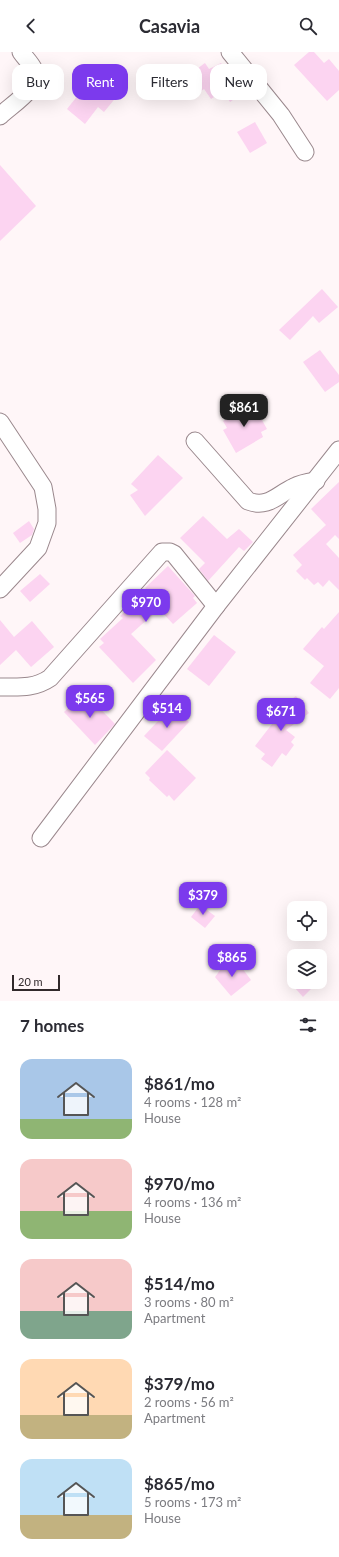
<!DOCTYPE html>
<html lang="en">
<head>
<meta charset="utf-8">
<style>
	:root { --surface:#fff; --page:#f7f7f7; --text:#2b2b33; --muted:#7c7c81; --accent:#7c3aed }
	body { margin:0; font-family:Lato,sans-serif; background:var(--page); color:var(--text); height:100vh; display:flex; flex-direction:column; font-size:15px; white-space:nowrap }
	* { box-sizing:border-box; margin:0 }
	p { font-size:13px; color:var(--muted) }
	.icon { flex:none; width:22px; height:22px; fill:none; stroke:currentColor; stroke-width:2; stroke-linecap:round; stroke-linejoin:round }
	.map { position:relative; height:949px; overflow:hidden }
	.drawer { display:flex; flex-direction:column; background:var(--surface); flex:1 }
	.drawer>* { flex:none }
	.banner { position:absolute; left:12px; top:12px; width:315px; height:36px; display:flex; gap:8px }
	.fabs { position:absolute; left:287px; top:849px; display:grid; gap:8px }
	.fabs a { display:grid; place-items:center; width:40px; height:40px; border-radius:8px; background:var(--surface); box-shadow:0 4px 16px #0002; font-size:20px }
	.scale { position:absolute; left:12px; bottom:10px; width:48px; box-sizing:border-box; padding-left:4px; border:2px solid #31292b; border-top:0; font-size:11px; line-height:14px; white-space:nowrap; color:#31292b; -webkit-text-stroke:3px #fff6f8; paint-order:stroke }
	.price { position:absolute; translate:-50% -34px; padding:0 9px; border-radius:8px; background:var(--accent); color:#fff; font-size:13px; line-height:26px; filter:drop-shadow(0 1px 2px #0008) }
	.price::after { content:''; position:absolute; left:50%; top:24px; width:12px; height:9px; margin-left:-6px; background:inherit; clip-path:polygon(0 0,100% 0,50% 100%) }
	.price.on { background:#222; color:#fff }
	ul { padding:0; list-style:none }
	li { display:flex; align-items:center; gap:12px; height:100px; padding:0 20px }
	li span { display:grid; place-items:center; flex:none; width:112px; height:80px; border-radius:12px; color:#555 }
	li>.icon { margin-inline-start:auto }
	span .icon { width:48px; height:48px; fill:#fffc; stroke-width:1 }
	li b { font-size:17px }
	h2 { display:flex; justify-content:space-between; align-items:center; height:48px; padding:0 20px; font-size:17px }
	.chip { padding:0 14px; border-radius:12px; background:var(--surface); box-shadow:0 4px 16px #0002; font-size:14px; line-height:36px }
	.chip.on { background:var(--accent); color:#fff }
	header { display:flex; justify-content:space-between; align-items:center; height:52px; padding:0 20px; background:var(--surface); font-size:18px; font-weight:700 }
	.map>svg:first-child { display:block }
	.building { fill:#fcd4f1 }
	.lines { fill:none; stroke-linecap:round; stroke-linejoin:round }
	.street-casing { stroke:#9a888d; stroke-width:19 }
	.street { stroke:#fff; stroke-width:17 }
</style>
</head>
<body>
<header><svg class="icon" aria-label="back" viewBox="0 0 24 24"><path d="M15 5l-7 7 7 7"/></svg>Casavia<svg class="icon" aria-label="search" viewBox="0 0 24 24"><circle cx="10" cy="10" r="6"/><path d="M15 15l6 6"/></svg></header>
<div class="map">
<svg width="339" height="949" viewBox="0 0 339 949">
	<rect width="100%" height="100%" fill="#fff6f8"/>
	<g class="building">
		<polygon points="309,0 314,0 324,11 329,7 339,19 339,38 327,49 294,13"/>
		<polygon points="205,11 209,17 221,11 243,41 230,50 223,39 211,47 204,37 191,46 179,30"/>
		<polygon points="102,22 122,38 104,60 98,55 85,72 67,57 94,23 98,27"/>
		<polygon points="255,70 267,91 250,101 237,80"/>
		<polygon points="0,113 36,154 0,189"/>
		<polygon points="322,237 338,255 319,271 313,264 290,288 279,278"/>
		<polygon points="320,298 339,323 339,330 325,340 303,310"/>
		<polygon points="253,352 267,377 261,380 263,385 236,401 223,378 227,376 223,369"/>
		<polygon points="158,403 183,426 145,464 130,443 138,438 131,432"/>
		<polygon points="339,430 339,487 335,483 326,492 339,506 339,538 329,528 323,535 318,530 314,533 307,526 305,528 296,519 302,513 293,503 326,473 311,457"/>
		<polygon points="203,464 227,487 239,477 253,490 244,499 239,495 208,529 199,517 205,511 180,486"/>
		<polygon points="29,469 34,477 32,483 20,491 13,481"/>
		<polygon points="168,514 195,544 193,546 197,551 173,572 159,557 131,582 156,608 133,631 99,595 104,591 100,587 123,566 120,564 148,539 145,536"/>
		<polygon points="40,522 50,532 30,550 20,539"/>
		<polygon points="339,560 339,636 330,647 310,631 324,614 303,597 322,575 324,577"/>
		<polygon points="0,568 14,585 32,569 54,595 31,615 16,598 0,613"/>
		<polygon points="214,583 236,600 209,634 187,617"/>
		<polygon points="85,641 115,672 95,693 64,660"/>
		<polygon points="296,644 309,661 286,678 295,685 291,690 294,693 286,704 282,701 272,715 261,707 265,702 255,694 286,654 285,652"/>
		<polygon points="172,654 189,670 162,699 144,684"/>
		<polygon points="167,698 196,726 174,749 169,743 167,745 149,728 150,726 145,721"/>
		<polygon points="200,853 215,864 205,876 191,865"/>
		<polygon points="229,906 240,918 242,916 251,928 231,944 215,925"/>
		<polygon points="301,930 318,930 303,945 295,936"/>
	</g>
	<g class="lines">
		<defs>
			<g id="street">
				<polyline points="230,0 281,63 305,100"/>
				<path d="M0 64C11 53 41 36 34 18 31 11 25 6 21 0"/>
				<polyline points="0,370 43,435 47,457 47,471 38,496 0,537"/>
				<path d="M195 389 248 449C268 457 278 442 294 435 301 431 309 430 316 429"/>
				<path d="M0 635C18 635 34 637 50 626L162 500H170L174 502 216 554"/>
				<polyline points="41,786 216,554 339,398"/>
			</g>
		</defs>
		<use href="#street" class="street-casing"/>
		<use href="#street" class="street"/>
	</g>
</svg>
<div class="fabs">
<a><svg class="icon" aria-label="locate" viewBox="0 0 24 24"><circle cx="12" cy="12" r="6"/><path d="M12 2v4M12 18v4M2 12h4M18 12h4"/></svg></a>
<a><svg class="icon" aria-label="layers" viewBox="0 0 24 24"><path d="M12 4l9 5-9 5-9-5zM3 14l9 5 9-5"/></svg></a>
</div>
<div class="scale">20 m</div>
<b class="price on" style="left:244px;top:376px">$861</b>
<b class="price" style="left:146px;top:571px">$970</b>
<b class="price" style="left:90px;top:667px">$565</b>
<b class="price" style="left:167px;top:677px">$514</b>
<b class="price" style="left:281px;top:680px">$671</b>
<b class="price" style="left:203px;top:864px">$379</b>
<b class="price" style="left:232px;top:926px">$865</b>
<div class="banner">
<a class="chip">Buy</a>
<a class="chip on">Rent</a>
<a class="chip">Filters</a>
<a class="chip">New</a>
</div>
</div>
<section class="drawer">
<h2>7 homes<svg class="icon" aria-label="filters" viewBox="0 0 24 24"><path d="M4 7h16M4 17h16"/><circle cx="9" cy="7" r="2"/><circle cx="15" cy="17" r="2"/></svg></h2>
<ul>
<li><span style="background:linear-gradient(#a9c7e8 75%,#8fb573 0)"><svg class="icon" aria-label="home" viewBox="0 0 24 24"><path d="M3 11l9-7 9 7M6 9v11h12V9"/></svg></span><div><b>$861/mo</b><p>4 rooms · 128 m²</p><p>House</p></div></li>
<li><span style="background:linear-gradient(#f6c9c9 65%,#8fb573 0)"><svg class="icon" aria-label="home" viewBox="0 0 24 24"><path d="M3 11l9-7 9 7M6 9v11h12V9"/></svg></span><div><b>$970/mo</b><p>4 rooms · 136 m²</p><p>House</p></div></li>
<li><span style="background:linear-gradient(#f6c9c9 65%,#7fa58c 0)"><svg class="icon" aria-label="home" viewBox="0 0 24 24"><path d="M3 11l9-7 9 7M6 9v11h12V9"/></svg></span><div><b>$514/mo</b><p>3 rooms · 80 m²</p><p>Apartment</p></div></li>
<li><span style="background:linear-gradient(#ffd9b3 70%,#c2b280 0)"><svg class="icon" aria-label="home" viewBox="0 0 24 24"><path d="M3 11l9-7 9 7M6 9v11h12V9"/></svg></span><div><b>$379/mo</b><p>2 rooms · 56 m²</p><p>Apartment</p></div></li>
<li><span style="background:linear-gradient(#bfe0f5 70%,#c2b280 0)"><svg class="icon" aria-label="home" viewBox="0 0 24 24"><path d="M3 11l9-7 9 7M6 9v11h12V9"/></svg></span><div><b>$865/mo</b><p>5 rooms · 173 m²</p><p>House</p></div></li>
</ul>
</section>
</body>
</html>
